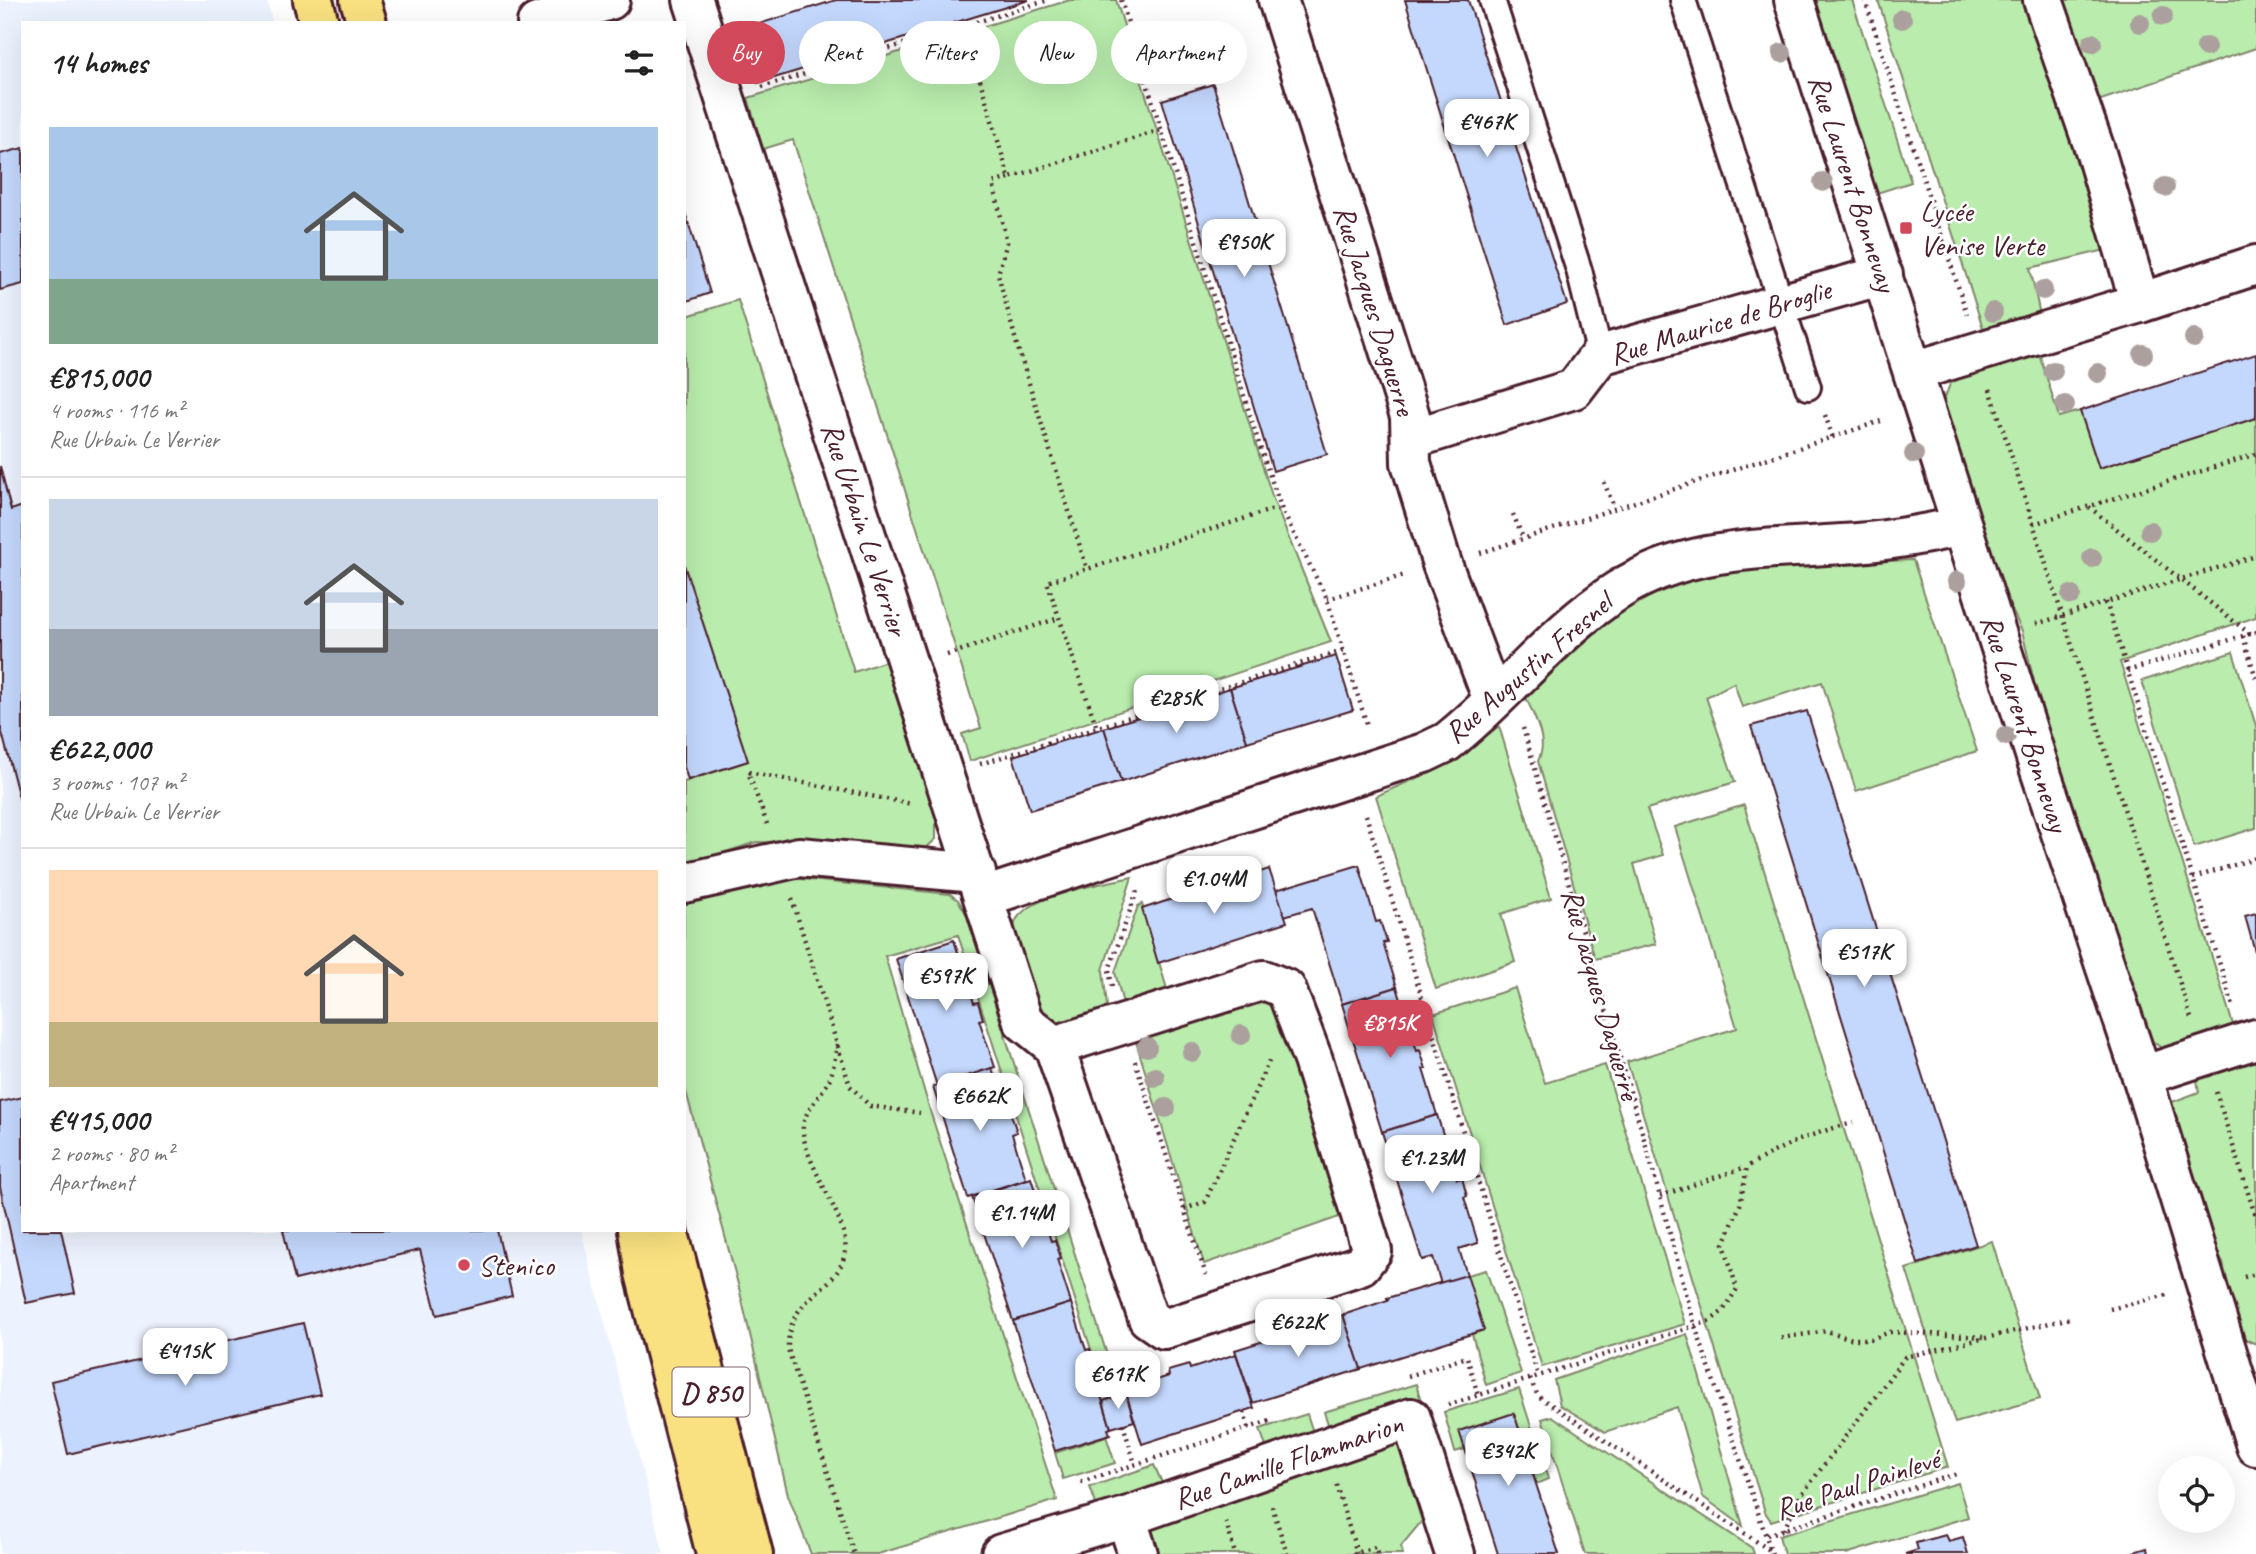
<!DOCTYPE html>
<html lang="en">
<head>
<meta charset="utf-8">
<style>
	:root { --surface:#fff; --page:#f6f6f6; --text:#222; --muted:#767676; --line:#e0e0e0; --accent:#d1495b }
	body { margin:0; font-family:Caveat,sans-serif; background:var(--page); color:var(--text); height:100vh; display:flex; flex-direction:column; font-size:26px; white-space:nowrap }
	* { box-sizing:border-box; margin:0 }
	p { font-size:23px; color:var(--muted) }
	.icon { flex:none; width:38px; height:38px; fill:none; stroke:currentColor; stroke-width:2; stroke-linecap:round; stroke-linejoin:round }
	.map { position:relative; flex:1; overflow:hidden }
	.details { position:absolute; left:21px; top:21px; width:665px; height:1211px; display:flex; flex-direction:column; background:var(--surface); border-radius:0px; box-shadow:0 7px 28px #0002 }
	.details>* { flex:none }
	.guide { position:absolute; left:707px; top:21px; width:665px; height:63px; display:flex; gap:14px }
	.controls { position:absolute; left:2158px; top:1456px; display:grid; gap:14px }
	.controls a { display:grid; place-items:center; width:77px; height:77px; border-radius:50%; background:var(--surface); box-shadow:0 7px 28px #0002; font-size:35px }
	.price { position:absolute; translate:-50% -60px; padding:0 16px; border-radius:14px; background:#fff; color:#222; font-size:23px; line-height:46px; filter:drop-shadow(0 2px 4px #0008) }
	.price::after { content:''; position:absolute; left:50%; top:42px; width:21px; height:16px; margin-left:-10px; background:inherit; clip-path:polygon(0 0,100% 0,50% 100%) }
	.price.selected { background:var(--accent); color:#fff }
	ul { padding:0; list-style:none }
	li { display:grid; align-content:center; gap:14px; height:371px; padding:0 28px }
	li+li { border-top:2px solid var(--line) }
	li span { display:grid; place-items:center; height:217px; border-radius:0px; color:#555 }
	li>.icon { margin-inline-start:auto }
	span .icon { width:126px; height:126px; fill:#fffc; stroke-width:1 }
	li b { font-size:30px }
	h2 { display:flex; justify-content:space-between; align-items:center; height:84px; padding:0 28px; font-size:30px }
	.tag { padding:0 24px; border-radius:32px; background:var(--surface); box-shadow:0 7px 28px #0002; font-size:24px; line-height:63px }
	.tag.selected { background:var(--accent); color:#fff }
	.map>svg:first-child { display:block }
	.built { fill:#edf3fe }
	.green { fill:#b9ecad; stroke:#82866c; stroke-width:2 }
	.building { fill:#c4d8fd; stroke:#4a1f2b; stroke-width:2 }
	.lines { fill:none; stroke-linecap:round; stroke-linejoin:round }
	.lane-casing { stroke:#4a1f2b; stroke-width:30 }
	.street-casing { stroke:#4a1f2b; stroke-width:44 }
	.primary-casing { stroke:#4a1f2b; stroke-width:44 }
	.path { stroke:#4a1f2b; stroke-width:4.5; stroke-dasharray:2 5; stroke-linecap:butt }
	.lane { stroke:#fff; stroke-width:24 }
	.street { stroke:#fff; stroke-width:38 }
	.primary { stroke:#f9e181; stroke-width:38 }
	.tree { fill:#aba09d }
	.poi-dot { fill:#d1495b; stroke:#fff; stroke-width:2.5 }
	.labels { text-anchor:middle; stroke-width:5; stroke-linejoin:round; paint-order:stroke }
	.shield { fill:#fff; stroke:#80626b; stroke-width:2 }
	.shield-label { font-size:28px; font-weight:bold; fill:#4a1f2b }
	.street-label { font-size:30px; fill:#4a1f2b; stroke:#fff }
	.poi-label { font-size:30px; fill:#4a1f2b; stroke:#fff; text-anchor:start }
</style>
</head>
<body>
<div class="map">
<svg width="2256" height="1554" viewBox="0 0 2256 1554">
	<rect width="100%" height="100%" fill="#fff"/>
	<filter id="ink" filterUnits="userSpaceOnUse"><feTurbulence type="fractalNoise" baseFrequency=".0143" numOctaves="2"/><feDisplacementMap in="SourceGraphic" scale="14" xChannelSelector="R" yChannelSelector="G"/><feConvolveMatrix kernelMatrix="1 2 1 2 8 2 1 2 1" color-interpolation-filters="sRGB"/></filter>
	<g filter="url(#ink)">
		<polygon class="built" points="0,0 267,0 273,23 23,23 23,1230 581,1230 664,1554 0,1554"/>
		<g class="green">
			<polygon points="1070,0 1116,0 1273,499 1331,642 970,761 962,734 981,728 793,140 763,149 748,98"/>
			<polygon points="1813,0 1852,0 1911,182 1877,193"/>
			<polygon points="1878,0 2026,0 2110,249 2030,268 2040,315 1983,328"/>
			<polygon points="2062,0 2256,0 2256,48 2095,102"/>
			<polygon points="738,300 854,672 886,661 936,817 936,839 926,848 915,851 879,845 756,842 684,866 684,782 748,761 684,565 684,317"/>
			<polygon points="2038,350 2059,417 2080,411 2099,468 2256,418 2256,617 2120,662 2235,1031 2164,1050 2143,1034 2043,719 2022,631 2001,587 1943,403 1950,384 1959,379"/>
			<path d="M1913 560 1977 751 1856 791 1822 682 1742 707 1734 683 1706 697 1735 782 1647 809 1663 855 1634 864 1656 944 1595 959 1538 761C1549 740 1534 718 1526 697 1559 668 1590 634 1626 608 1693 558 1831 563 1913 560Z"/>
			<polygon points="2233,652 2256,726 2256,828 2194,847 2142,681"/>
			<polygon points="1499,726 1551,898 1501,914 1515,962 1436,989 1376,796 1451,763"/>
			<polygon points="1744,805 1948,1467 1771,1521 1765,1512 1627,1062 1737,1028 1675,827"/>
			<path d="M1132 877 1103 970 1108 1015 1066 1026 1051 1024C1037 1005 1031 982 1024 959 1021 950 1014 938 1014 928 1015 896 1106 883 1132 877Z"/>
			<polygon points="790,878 950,894 958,900 966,913 1110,1364 1097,1368 958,935 885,956 931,1114 1057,1500 878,1554 811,1554 788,1495 739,1288 684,1084 684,904"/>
			<polygon points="1142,904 1169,996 1125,1012 1115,972 1138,906"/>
			<polygon points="1515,988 1545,1083 1605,1065 1685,1324 1542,1367 1433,1014"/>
			<polygon points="1259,999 1278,1007 1348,1214 1204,1264 1133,1032"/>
			<polygon points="2256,1055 2256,1344 2243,1338 2238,1328 2223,1263 2211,1243 2169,1103 2199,1092 2196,1074"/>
			<polygon points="1992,1241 2040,1399 1955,1423 1906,1269"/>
			<polygon points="1486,1270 1521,1373 1486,1385 1472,1334 1467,1275"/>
			<polygon points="1687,1334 1743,1526 1703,1497 1677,1407 1605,1432 1560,1405 1554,1380"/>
			<polygon points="1416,1384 1422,1404 1331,1433 1324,1412"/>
			<polygon points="1519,1389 1548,1479 1536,1484 1514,1413 1460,1431 1465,1449 1455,1452 1444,1412"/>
			<polygon points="1307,1414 1315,1438 1268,1453 1260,1429"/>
			<polygon points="1552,1416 1752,1548 1754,1554 1585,1554 1542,1419"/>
			<polygon points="1106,1436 1115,1463 1063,1479 1055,1453"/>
			<polygon points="1381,1441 1403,1446 1426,1516 1401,1546 1403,1554 1155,1554 1151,1534 1154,1525"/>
			<polygon points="1154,1465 1163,1485 1097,1507 1090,1487"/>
			<polygon points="1958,1483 1968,1517 1846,1554 1784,1554 1779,1536"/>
		</g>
		<g class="building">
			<polygon points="836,0 1029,0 758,83 743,29"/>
			<polygon points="1405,0 1468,0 1567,304 1507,325"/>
			<polygon points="1213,84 1327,454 1273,471 1162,100"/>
			<polygon points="23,148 23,284 0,290 0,154"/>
			<polygon points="684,209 710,293 684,302"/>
			<polygon points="2256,354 2256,418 2099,468 2080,411"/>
			<polygon points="0,466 11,510 23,506 23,813 0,725"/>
			<polygon points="684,565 748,761 688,780 684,767"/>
			<polygon points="1336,656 1353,710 1247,742 1230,688"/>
			<polygon points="1230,688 1247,742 1121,782 1104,728"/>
			<polygon points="1807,711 1976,1245 1918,1264 1751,726"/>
			<polygon points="1104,728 1121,782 1030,810 1013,756"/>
			<polygon points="1359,865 1376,922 1380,921 1387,942 1383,943 1397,987 1342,1004 1312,908 1284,916 1276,890"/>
			<polygon points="1269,869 1287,922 1158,963 1142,909 1206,888 1205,884 1219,880 1221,885"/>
			<polygon points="2256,913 2256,955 2245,916"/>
			<polygon points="954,940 974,1003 978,1002 983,1019 979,1020 995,1067 937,1086 896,959"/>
			<polygon points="1397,987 1417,1051 1420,1050 1426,1069 1423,1069 1437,1115 1382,1132 1342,1004"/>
			<polygon points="992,1068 1006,1114 1010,1112 1017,1132 1012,1134 1026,1179 968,1198 933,1087"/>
			<polygon points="23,1097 23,1230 61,1230 75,1293 26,1303 0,1187 0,1102"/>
			<polygon points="1437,1115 1457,1179 1462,1178 1467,1196 1464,1197 1478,1243 1459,1249 1467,1275 1441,1284 1433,1257 1422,1260 1382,1132"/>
			<polygon points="1031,1178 1051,1241 1055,1240 1061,1258 1057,1259 1071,1303 1013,1321 972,1197"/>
			<polygon points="283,1230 497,1230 512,1296 437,1315 420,1250 295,1280"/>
			<polygon points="1467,1275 1484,1330 1361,1369 1343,1315 1388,1300 1387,1298"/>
			<polygon points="1071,1303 1086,1350 1090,1349 1095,1366 1092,1367 1111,1428 1108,1429 1110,1434 1055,1451 1013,1321"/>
			<polygon points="1343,1315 1361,1369 1253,1403 1235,1350 1280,1336 1279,1332"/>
			<polygon points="303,1323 320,1394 68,1454 51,1381"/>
			<polygon points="1236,1354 1254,1408 1142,1444 1125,1390 1169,1376 1168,1371 1189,1365 1190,1369"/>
			<polygon points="1126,1394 1134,1421 1111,1428 1103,1401"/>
			<polygon points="1514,1413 1536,1484 1559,1554 1498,1554 1465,1449 1459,1431"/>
			<polygon points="1946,1535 1949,1541 1963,1537 1968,1554 1905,1554 1918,1550 1916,1543"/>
			<polygon points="2147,1548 2148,1554 2127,1554"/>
		</g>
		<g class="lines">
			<defs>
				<g id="lane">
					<polyline points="1492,0 1579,270 1600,355"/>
					<polyline points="1683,0 1808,387"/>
				</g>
				<g id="street">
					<polyline points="693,0 1023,1021 1054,1046 1148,1318 1164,1329 1361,1265 1372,1251 1313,1060 1286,989 1264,980 1054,1046"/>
					<polyline points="1278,0 1410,416 1411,463 1442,564 1493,700"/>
					<polyline points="1794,0 2040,770 2142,1076 2256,1446"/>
					<polyline points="2043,0 2095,150 2140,303 2256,265"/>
					<polyline points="537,23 610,0"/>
					<polyline points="1914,371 2140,303"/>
					<polyline points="1411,439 1574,389 1600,355 1883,275"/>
					<polyline points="684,883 799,857 976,873"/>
					<path d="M984 897 1424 753 1447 742C1507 695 1553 632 1617 591 1688 546 1762 550 1842 544 1883 542 1922 535 1962 526"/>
					<polyline points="2142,1076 2256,1039"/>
					<polyline points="1126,1517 1138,1554"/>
					<polyline points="1001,1554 1126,1517 1411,1418 1455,1554"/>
				</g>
				<g id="primary">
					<polyline points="313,0 319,23"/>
					<polyline points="360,0 367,23"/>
					<polyline points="638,1230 645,1273 716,1554"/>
					<polyline points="668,1230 753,1554"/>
				</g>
			</defs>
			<use href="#lane" class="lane-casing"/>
			<use href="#street" class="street-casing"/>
			<use href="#primary" class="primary-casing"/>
			<g class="path">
				<polyline points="1121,0 1260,447 1282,510 1327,599 1368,728"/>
				<polyline points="1865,0 1967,314"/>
				<polyline points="964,26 1009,178 1161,130"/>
				<polyline points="762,87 1049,0"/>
				<polyline points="1009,178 993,183 1007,242 998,274 1017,345 1087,569"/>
				<polyline points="1990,389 2191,1018"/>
				<polyline points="1825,415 1833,438"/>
				<polyline points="1604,482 1614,507"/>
				<polyline points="2089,507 2250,634"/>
				<polyline points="1513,514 1523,538"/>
				<polyline points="2033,524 2256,454"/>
				<polyline points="1480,553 1881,421"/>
				<polyline points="1327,599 1405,575"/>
				<polyline points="2106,602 2233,1006"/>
				<polyline points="2036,624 2256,556"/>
				<polyline points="2243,636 2256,678"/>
				<polyline points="947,655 1059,618"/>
				<polyline points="2127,671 2256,632"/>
				<polyline points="1096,725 1047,582 1271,510 1282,510"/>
				<polyline points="1523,728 1647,1149 1695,1326 1772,1554"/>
				<polyline points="980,764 1344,650"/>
				<polyline points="1366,815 1538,1376"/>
				<polyline points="767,824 748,772 912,804"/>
				<polyline points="2193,878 2256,858"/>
				<polyline points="792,899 850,1086 870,1106 920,1113"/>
				<polyline points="1112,986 1109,970 1138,888"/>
				<path d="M837 1044C835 1056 834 1069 829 1080 821 1097 801 1112 803 1132 806 1168 850 1220 845 1252 839 1293 787 1293 788 1349L854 1554"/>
				<polyline points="1135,1061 1206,1275"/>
				<polyline points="2216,1092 2256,1218"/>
				<polyline points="1660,1196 1746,1167"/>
				<polyline points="1184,1209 1205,1202 1269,1061"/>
				<polyline points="2244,1277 2256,1274"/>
				<polyline points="2110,1309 2167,1295"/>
				<polyline points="1781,1338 1827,1331 1852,1339 1871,1339 1890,1332 1985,1337"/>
				<polyline points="1408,1376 1467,1357 1478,1395"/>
				<polyline points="1530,1379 1538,1396 1771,1551"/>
				<polyline points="1115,1398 1107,1374 1140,1363"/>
				<path d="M1448 1405 1710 1321 1723 1311 1737 1289 1724 1244 1740 1205 1747 1167C1781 1146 1815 1132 1853 1123"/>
				<polyline points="1244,1412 1249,1431"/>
				<polyline points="1123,1424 1135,1464"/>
				<polyline points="1081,1482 1270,1421"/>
				<polyline points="1336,1485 1357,1553"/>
				<polyline points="1272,1506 1287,1554"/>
				<polyline points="1226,1522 1235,1554"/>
				<polyline points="1784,1530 1797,1501 1905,1357 2071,1318"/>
				<polyline points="1767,1535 1959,1473"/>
				<polyline points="1353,1554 1375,1547 1377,1554"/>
			</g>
			<use href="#lane" class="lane"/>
			<use href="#street" class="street"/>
			<use href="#primary" class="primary"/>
		</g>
		<g class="tree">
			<circle cx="2163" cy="16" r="10"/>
			<circle cx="1902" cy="19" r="10"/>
			<circle cx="2140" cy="23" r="10"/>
			<circle cx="2092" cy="43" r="10"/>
			<circle cx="2206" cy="47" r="10"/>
			<circle cx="1782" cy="53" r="10"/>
			<circle cx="1823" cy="182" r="10"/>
			<circle cx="2165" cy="187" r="10"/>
			<circle cx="2043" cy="290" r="10"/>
			<circle cx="1993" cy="312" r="10"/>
			<circle cx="2194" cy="338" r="10"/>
			<circle cx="2143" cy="354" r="10"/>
			<circle cx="2053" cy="371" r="10"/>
			<circle cx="2098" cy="373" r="10"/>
			<circle cx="2065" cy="405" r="10"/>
			<circle cx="1914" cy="454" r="10"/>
			<circle cx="2150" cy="531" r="10"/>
			<circle cx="2092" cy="558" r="10"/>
			<circle cx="1957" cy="581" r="10"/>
			<circle cx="2071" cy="595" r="10"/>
			<circle cx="2006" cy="736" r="10"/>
			<circle cx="1241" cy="1035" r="10"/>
			<circle cx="1147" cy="1047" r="10"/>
			<circle cx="1192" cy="1052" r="10"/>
			<circle cx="1155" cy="1077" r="10"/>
			<circle cx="1166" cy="1108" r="10"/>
		</g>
	</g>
	<g class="poi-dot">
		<rect x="1899" y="221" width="14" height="14" rx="3.5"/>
		<circle cx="464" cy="1265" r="7"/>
	</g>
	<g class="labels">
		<rect class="shield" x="672.5" y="1367.5" width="77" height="49" rx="5"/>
		<g class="shield-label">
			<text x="711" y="1402">D 850</text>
		</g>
		<g class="street-label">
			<text transform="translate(1853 183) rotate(72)" y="10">Rue Laurent Bonnevay</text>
			<text transform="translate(1375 310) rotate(73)" y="10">Rue Jacques Daguerre</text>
			<text transform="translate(1720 322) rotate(-17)" y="10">Rue Maurice de Broglie</text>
			<text transform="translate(865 529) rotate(72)" y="10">Rue Urbain Le Verrier</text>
			<text transform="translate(1528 668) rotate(-41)" y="10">Rue Augustin Fresnel</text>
			<text transform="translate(2025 723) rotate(72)" y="10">Rue Laurent Bonnevay</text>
			<text transform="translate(1601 994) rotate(74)" y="10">Rue Jacques Daguerre</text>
			<text transform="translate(1288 1461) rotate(-19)" y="10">Rue Camille Flammarion</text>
			<text transform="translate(1857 1484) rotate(-18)" y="10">Rue Paul Painlevé</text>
		</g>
		<g class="poi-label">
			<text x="1920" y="221">Lycée<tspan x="1920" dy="34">Venise Verte</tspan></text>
			<text x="478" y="1275">Stenico</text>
		</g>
	</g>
</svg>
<div class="controls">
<a><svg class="icon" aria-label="locate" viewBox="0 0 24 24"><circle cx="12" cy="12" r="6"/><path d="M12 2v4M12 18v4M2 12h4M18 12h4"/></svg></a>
</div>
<b class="price" style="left:1487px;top:159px">€467K</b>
<b class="price" style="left:1244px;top:279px">€950K</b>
<b class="price" style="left:1176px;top:735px">€285K</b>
<b class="price" style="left:1214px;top:916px">€1.04M</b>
<b class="price" style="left:1864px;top:989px">€517K</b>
<b class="price" style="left:946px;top:1013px">€597K</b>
<b class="price selected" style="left:1390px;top:1060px">€815K</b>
<b class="price" style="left:980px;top:1133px">€662K</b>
<b class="price" style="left:1432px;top:1195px">€1.23M</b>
<b class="price" style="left:1022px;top:1250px">€1.14M</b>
<b class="price" style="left:1298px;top:1359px">€622K</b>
<b class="price" style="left:185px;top:1388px">€415K</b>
<b class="price" style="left:1118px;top:1411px">€617K</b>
<b class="price" style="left:1508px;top:1488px">€342K</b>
<div class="guide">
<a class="tag selected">Buy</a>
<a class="tag">Rent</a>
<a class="tag">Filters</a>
<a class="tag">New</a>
<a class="tag">Apartment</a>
</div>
<section class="details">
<h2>14 homes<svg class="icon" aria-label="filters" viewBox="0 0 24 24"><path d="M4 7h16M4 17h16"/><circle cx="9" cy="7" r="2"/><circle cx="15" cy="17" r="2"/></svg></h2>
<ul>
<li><span style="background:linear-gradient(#a9c7e8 70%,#7fa58c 0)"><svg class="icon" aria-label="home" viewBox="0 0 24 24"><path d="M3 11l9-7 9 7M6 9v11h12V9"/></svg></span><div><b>€815,000</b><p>4 rooms · 116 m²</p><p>Rue Urbain Le Verrier</p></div></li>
<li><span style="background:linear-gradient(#c9d6e8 60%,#9aa5b1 0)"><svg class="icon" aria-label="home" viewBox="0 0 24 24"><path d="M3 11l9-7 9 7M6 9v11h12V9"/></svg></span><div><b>€622,000</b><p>3 rooms · 107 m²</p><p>Rue Urbain Le Verrier</p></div></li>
<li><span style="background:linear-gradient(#ffd9b3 70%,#c2b280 0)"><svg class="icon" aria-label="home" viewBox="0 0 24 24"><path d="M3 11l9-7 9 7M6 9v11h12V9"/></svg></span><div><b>€415,000</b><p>2 rooms · 80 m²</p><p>Apartment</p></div></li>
</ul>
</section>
</div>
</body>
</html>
